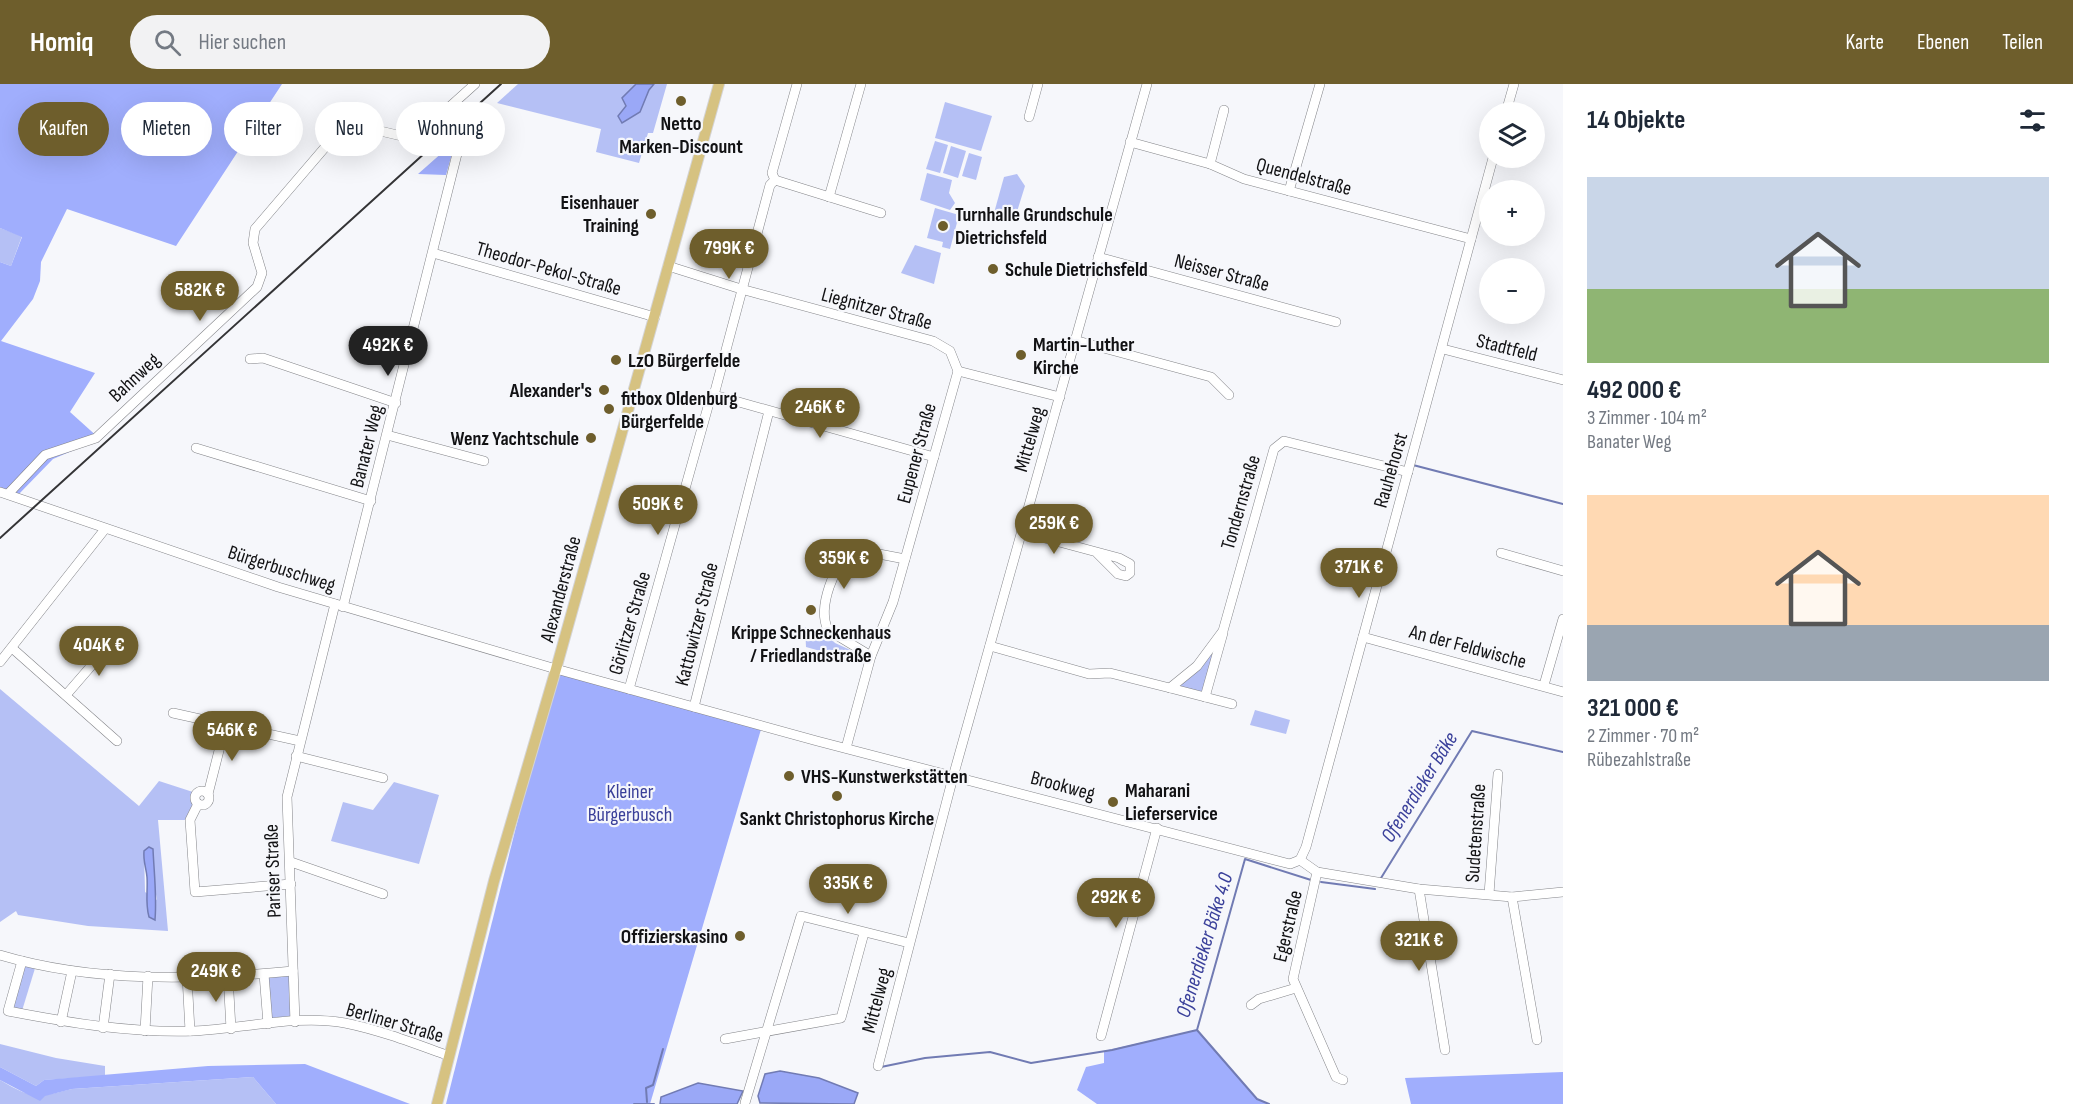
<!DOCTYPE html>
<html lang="de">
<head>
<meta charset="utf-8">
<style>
	:root { --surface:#fff; --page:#f2f2f3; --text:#1f2937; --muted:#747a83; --accent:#6e5e2c }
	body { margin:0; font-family:"Sofia Sans Condensed",sans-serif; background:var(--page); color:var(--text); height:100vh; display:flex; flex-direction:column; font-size:22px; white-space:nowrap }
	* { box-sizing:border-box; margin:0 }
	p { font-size:20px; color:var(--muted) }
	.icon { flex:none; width:33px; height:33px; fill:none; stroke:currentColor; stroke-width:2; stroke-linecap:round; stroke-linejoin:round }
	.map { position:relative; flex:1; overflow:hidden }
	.drawer { display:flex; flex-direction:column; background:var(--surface); width:510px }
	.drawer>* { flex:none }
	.guide { position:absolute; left:18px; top:18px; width:570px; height:54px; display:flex; gap:12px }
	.controls { position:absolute; left:1479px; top:18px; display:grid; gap:12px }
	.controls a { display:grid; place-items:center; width:66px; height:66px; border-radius:50%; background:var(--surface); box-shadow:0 6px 24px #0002; font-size:30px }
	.price { position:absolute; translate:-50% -51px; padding:0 14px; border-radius:21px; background:var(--accent); color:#fff; font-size:20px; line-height:39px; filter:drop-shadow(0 2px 3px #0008) }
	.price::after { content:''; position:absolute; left:50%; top:36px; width:18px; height:14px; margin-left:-9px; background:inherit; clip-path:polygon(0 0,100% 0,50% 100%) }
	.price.selected { background:#222; color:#fff }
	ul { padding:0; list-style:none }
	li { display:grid; align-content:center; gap:12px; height:318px; padding:0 24px }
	li span { display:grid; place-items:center; height:186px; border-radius:0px; color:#555 }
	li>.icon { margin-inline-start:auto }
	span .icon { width:108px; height:108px; fill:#fffc; stroke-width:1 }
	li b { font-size:26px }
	h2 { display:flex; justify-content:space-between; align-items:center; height:72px; padding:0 24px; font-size:26px }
	.chip { padding:0 21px; border-radius:27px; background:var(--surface); box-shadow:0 6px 24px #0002; font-size:21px; line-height:54px }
	.chip.selected { background:var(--accent); color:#fff }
	header { display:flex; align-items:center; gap:36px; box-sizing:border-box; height:84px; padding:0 30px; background:var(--accent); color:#fff }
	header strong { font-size:28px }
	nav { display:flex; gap:33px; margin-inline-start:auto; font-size:21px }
	.search { width:420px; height:54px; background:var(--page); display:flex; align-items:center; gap:15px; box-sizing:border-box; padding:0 21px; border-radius:33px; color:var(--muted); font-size:22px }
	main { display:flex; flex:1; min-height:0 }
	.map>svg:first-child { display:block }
	.green { fill:#b5c0f5; fill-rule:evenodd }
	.forest { fill:#a0aefd }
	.water { fill:#9aa8f7; stroke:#717bb3; stroke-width:1.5 }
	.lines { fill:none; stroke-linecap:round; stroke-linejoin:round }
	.stream { stroke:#717bb3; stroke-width:2 }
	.minor-casing { stroke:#848589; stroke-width:10 }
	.major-casing { stroke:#d4d4d5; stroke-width:12 }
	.minor { stroke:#fff; stroke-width:9 }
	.major { stroke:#d6c281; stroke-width:10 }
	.rail { stroke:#343436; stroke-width:2 }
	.poi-dot { fill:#6e5e2c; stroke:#f6f7fb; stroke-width:2 }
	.labels { text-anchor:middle; stroke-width:4.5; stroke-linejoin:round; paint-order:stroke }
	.poi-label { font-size:20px; font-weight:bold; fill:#121214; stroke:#f6f7fb; text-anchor:start }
	.street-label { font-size:20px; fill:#121214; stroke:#f6f7fb }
	.park-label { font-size:20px; fill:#393f99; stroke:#f6f7fb }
	.water-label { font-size:21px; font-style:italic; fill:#3b419b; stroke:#f6f7fb }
</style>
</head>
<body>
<header>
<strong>Homiq</strong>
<div class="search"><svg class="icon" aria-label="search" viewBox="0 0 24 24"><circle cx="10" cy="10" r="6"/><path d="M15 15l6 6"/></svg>Hier suchen</div>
<nav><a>Karte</a><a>Ebenen</a><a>Teilen</a></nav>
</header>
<main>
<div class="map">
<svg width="1563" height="1020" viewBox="0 0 1563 1020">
	<rect width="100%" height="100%" fill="#f6f7fb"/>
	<g class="green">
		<polygon points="518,0 667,0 653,49 648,49 639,79 596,68 601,45 497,19"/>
		<polygon points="945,18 992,32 981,67 935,54"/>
		<polygon points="935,57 948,61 940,89 926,85"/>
		<polygon points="951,62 966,67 958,94 943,89"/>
		<polygon points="969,69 982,73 976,96 962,92"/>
		<polygon points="927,89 952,96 949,109 955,119 950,126 920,116"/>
		<polygon points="1017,90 1025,102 1015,134 994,129 1004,93"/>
		<polygon points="935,124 959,131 950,165 942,163 943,158 927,154"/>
		<polygon points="0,144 22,152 11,182 0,178"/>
		<polygon points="915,161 941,169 934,200 901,189"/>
		<polygon points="805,543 822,545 835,559 857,569 856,577 806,563"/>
		<polygon points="1223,547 1205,613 1170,604 1197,582"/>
		<path d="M0 605 139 722 159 697 196 709 190 736H158L168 847 88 842 18 831 16 827 0 838ZM144 767 154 774 152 787 157 816 145 808Z"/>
		<polygon points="1255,626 1290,636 1286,650 1250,641"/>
		<polygon points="394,698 439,711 419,780 331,757 343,718 373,726"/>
		<polygon points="22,877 36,881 21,930 8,927"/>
		<polygon points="293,887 293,938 268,940 264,890"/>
		<polygon points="0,960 56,974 105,982 105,992 44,996 36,1002 0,983"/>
		<path d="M253 993 276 1020H0V996C32 1015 36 1014 72 1005Z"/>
	</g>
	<g class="forest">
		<polygon points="0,0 282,0 176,162 67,125 41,178 40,197 33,215 1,257 95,289 70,328 100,355 53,375 18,411 0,408 0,178 11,182 22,153 0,144"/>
		<polygon points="470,44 464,59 455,59 446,91 418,90"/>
		<polygon points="556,585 762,642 650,1020 446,1020"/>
		<polygon points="1197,946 1257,1015 1269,1020 1097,1020 1077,1006 1086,983 1104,979 1104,967"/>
		<polygon points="305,980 410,1020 276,1020 253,993 72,1005 45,1012 40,1017 0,996 0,983 36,1002 44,996 208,982"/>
		<polygon points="1563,988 1563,1020 1411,1020 1405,994"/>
	</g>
	<g class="water">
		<polygon points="636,0 654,0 649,6 640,28 622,39 618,32 626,22 622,14"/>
		<path d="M149 763 153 765C154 789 157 812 155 836L149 833C145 819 148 807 147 793 146 783 143 777 144 767Z"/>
		<polygon points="780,987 819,994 858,1009 854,1020 760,1019 758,1012 765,990"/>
		<polygon points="698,999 743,1007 737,1020 660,1020 661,1013"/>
	</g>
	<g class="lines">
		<g class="stream">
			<polyline points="1413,381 1563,420"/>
			<polyline points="1381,794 1472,647 1563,668"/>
			<polyline points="1321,798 1375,805"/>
			<polyline points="1197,946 1257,1015 1269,1020"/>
			<polyline points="881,983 925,974 990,968 1031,979 1112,966 1197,946 1245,775 1311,796"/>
			<polyline points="647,1018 646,1004 653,1001 663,965"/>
			<polyline points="634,1020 654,1020"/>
		</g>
		<defs>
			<g id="minor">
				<polyline points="1506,28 1514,0"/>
				<polyline points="1029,33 1038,0"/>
				<polyline points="1130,58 1210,80 1244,95 1471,155"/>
				<polyline points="1210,80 1224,26"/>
				<polyline points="775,96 881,129"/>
				<polyline points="775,96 772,89 797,0"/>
				<polyline points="1289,107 1320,0"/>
				<polyline points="829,113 861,0"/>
				<polyline points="433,169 655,233"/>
				<polyline points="1098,173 1336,238"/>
				<polyline points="668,182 741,205 933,257 950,267 958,287"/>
				<polyline points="1074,256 1211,293 1229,311"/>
				<polyline points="1443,265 1563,296"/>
				<polyline points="250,275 263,274 396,319"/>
				<polyline points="958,287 1060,313"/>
				<polyline points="714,311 934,373"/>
				<polyline points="387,351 484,377"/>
				<polyline points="196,364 371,417"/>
				<polyline points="0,408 278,503 556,585 817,657 1290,780 1300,776"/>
				<polyline points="8,410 45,371 96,354 257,203 262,189 253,159 255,145 339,47 355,41 410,54 416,53 475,0"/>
				<polyline points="1022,448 1119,474 1130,480 1130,489 1126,492 1118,490 1097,469"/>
				<polyline points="1501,469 1563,487"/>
				<polyline points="343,523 457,70"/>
				<polyline points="1363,553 1563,608"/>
				<polyline points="990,562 1089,590 1110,589 1170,604 1197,582 1223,547 1274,365 1284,357 1408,388"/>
				<polyline points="12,564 117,657"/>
				<path d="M871 572 828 546C817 523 834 481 853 465L905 475"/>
				<polyline points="0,578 105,445"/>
				<polyline points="1544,601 1563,535"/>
				<polyline points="1170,604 1232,620"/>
				<polyline points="629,605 709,319 714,311 770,101 775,96"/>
				<polyline points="66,611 111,559"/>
				<polyline points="1205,613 1223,549"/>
				<polyline points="694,623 769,327"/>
				<polyline points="173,629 300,657"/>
				<polyline points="846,664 871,572 893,518 958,287"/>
				<polyline points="296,672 383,694"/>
				<circle cx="202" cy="714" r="7"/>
				<polyline points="208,710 226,639"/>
				<polyline points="198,720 190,736 195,808 291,800"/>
				<polyline points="1300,776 1306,763 1493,74"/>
				<polyline points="1300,776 1317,788 1419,805 1512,813 1563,808"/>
				<polyline points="291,778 383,810"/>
				<polyline points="1317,788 1293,895 1336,993 1343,996"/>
				<polyline points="1419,805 1445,966"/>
				<polyline points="1489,810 1498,690"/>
				<polyline points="1512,813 1537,956"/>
				<path d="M0 871C94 899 196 896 293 887"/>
				<path d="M22 877 8 927C70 939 130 949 194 947 241 945 298 930 345 939 380 946 416 960 449 972"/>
				<polyline points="264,890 268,940"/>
				<polyline points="228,891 231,945"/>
				<polyline points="187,892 190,947"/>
				<polyline points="1251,921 1259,915 1296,904"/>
				<polyline points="61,938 72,887"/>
				<polyline points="295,938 287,713 335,520"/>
				<polyline points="103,944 110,890"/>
				<polyline points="145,947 148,892"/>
				<polyline points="1101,952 1157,744"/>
				<polyline points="725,955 841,934 864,849"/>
				<polyline points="878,982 953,693 1147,0"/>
				<polyline points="745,1019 801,832 909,859"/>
			</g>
			<polyline id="major" points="437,1020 494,797 556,585 719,0"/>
		</defs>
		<use href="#minor" class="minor-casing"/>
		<use href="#major" class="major-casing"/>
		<use href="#minor" class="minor"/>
		<use href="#major" class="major"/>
		<polyline class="rail" points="0,454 501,0"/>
	</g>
	<g class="poi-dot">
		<circle cx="681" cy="17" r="6"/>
		<circle cx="651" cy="130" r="6"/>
		<circle cx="943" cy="142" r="6"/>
		<circle cx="993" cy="185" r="6"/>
		<circle cx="1021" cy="271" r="6"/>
		<circle cx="616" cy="276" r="6"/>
		<circle cx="604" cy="306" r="6"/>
		<circle cx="609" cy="325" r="6"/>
		<circle cx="591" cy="354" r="6"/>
		<circle cx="811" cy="526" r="6"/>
		<circle cx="789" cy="692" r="6"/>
		<circle cx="837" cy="712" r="6"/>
		<circle cx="1113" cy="718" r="6"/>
		<circle cx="740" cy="852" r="6"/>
	</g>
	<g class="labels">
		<g class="poi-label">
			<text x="681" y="46" text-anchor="middle">Netto<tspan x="681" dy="23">Marken-Discount</tspan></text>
			<text x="639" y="125" text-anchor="end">Eisenhauer<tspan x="639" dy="23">Training</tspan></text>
			<text x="955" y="137">Turnhalle Grundschule<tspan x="955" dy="23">Dietrichsfeld</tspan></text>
			<text x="1005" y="192">Schule Dietrichsfeld</text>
			<text x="1033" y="267">Martin-Luther<tspan x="1033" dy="23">Kirche</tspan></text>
			<text x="628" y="283">LzO Bürgerfelde</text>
			<text x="592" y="313" text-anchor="end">Alexander's</text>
			<text x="621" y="321">fitbox Oldenburg<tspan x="621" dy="23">Bürgerfelde</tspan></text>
			<text x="579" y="361" text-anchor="end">Wenz Yachtschule</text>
			<text x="811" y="555" text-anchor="middle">Krippe Schneckenhaus<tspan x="811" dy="23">/ Friedlandstraße</tspan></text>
			<text x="801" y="699">VHS-Kunstwerkstätten</text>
			<text x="1125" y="713">Maharani<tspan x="1125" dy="23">Lieferservice</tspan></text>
			<text x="837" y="741" text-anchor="middle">Sankt Christophorus Kirche</text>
			<text x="728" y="859" text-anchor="end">Offizierskasino</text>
		</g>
		<g class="street-label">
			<text transform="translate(1304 92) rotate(15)" y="7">Quendelstraße</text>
			<text transform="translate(549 184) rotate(16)" y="7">Theodor-Pekol-Straße</text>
			<text transform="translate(1222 188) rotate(15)" y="7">Neisser Straße</text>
			<text transform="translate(877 224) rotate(15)" y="7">Liegnitzer Straße</text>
			<text transform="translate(1507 263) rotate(14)" y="7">Stadtfeld</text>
			<text transform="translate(134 293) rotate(-43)" y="7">Bahnweg</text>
			<text transform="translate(1029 355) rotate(-74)" y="7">Mittelweg</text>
			<text transform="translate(366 362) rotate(-76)" y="7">Banater Weg</text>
			<text transform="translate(916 369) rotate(-75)" y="7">Eupener Straße</text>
			<text transform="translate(1390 386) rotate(-74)" y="7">Rauhehorst</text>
			<text transform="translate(1240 418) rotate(-74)" y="7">Tondernstraße</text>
			<text transform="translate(282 484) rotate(18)" y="7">Bürgerbuschweg</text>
			<text transform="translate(560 505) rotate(-75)" y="7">Alexanderstraße</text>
			<text transform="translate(629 539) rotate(-74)" y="7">Görlitzer Straße</text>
			<text transform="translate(696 540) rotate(-76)" y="7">Kattowitzer Straße</text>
			<text transform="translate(1468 562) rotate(15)" y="7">An der Feldwische</text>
			<text transform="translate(1063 701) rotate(15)" y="7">Brookweg</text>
			<text transform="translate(1475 749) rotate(-86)" y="7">Sudetenstraße</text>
			<text transform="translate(272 787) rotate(-92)" y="7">Pariser Straße</text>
			<text transform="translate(1287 842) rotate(-77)" y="7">Egerstraße</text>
			<text transform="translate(876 916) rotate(-75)" y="7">Mittelweg</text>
			<text transform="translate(395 938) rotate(16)" y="7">Berliner Straße</text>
		</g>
		<g class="park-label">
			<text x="630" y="714">Kleiner<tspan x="630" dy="23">Bürgerbusch</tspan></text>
		</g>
		<g class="water-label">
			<text transform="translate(1419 703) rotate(-58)" y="7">Ofenerdieker Bäke</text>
			<text transform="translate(1204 861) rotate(-73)" y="7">Ofenerdieker Bäke 4.0</text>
		</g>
	</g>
</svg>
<div class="controls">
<a><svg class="icon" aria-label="layers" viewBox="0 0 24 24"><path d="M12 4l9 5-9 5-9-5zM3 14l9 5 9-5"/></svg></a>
<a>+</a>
<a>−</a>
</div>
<b class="price" style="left:729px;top:196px">799K €</b>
<b class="price" style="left:200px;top:238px">582K €</b>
<b class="price selected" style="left:388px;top:293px">492K €</b>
<b class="price" style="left:820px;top:355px">246K €</b>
<b class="price" style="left:658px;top:452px">509K €</b>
<b class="price" style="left:1054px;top:471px">259K €</b>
<b class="price" style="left:844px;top:506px">359K €</b>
<b class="price" style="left:1359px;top:515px">371K €</b>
<b class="price" style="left:99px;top:593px">404K €</b>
<b class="price" style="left:232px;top:678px">546K €</b>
<b class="price" style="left:848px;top:831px">335K €</b>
<b class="price" style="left:1116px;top:845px">292K €</b>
<b class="price" style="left:1419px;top:888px">321K €</b>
<b class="price" style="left:216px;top:919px">249K €</b>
<div class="guide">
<a class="chip selected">Kaufen</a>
<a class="chip">Mieten</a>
<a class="chip">Filter</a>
<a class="chip">Neu</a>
<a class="chip">Wohnung</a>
</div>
</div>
<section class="drawer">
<h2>14 Objekte<svg class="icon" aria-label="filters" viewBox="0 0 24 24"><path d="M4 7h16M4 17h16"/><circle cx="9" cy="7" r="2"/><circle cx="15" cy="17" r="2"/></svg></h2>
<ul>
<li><span style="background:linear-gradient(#c9d6e8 60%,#8fb573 0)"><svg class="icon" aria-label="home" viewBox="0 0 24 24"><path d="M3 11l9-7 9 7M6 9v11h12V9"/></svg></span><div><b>492 000 €</b><p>3 Zimmer · 104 m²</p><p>Banater Weg</p></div></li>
<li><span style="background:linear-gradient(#ffd9b3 70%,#9aa5b1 0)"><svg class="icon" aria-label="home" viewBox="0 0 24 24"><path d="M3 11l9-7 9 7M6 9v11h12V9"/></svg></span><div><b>321 000 €</b><p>2 Zimmer · 70 m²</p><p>Rübezahlstraße</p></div></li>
</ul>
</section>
</main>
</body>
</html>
